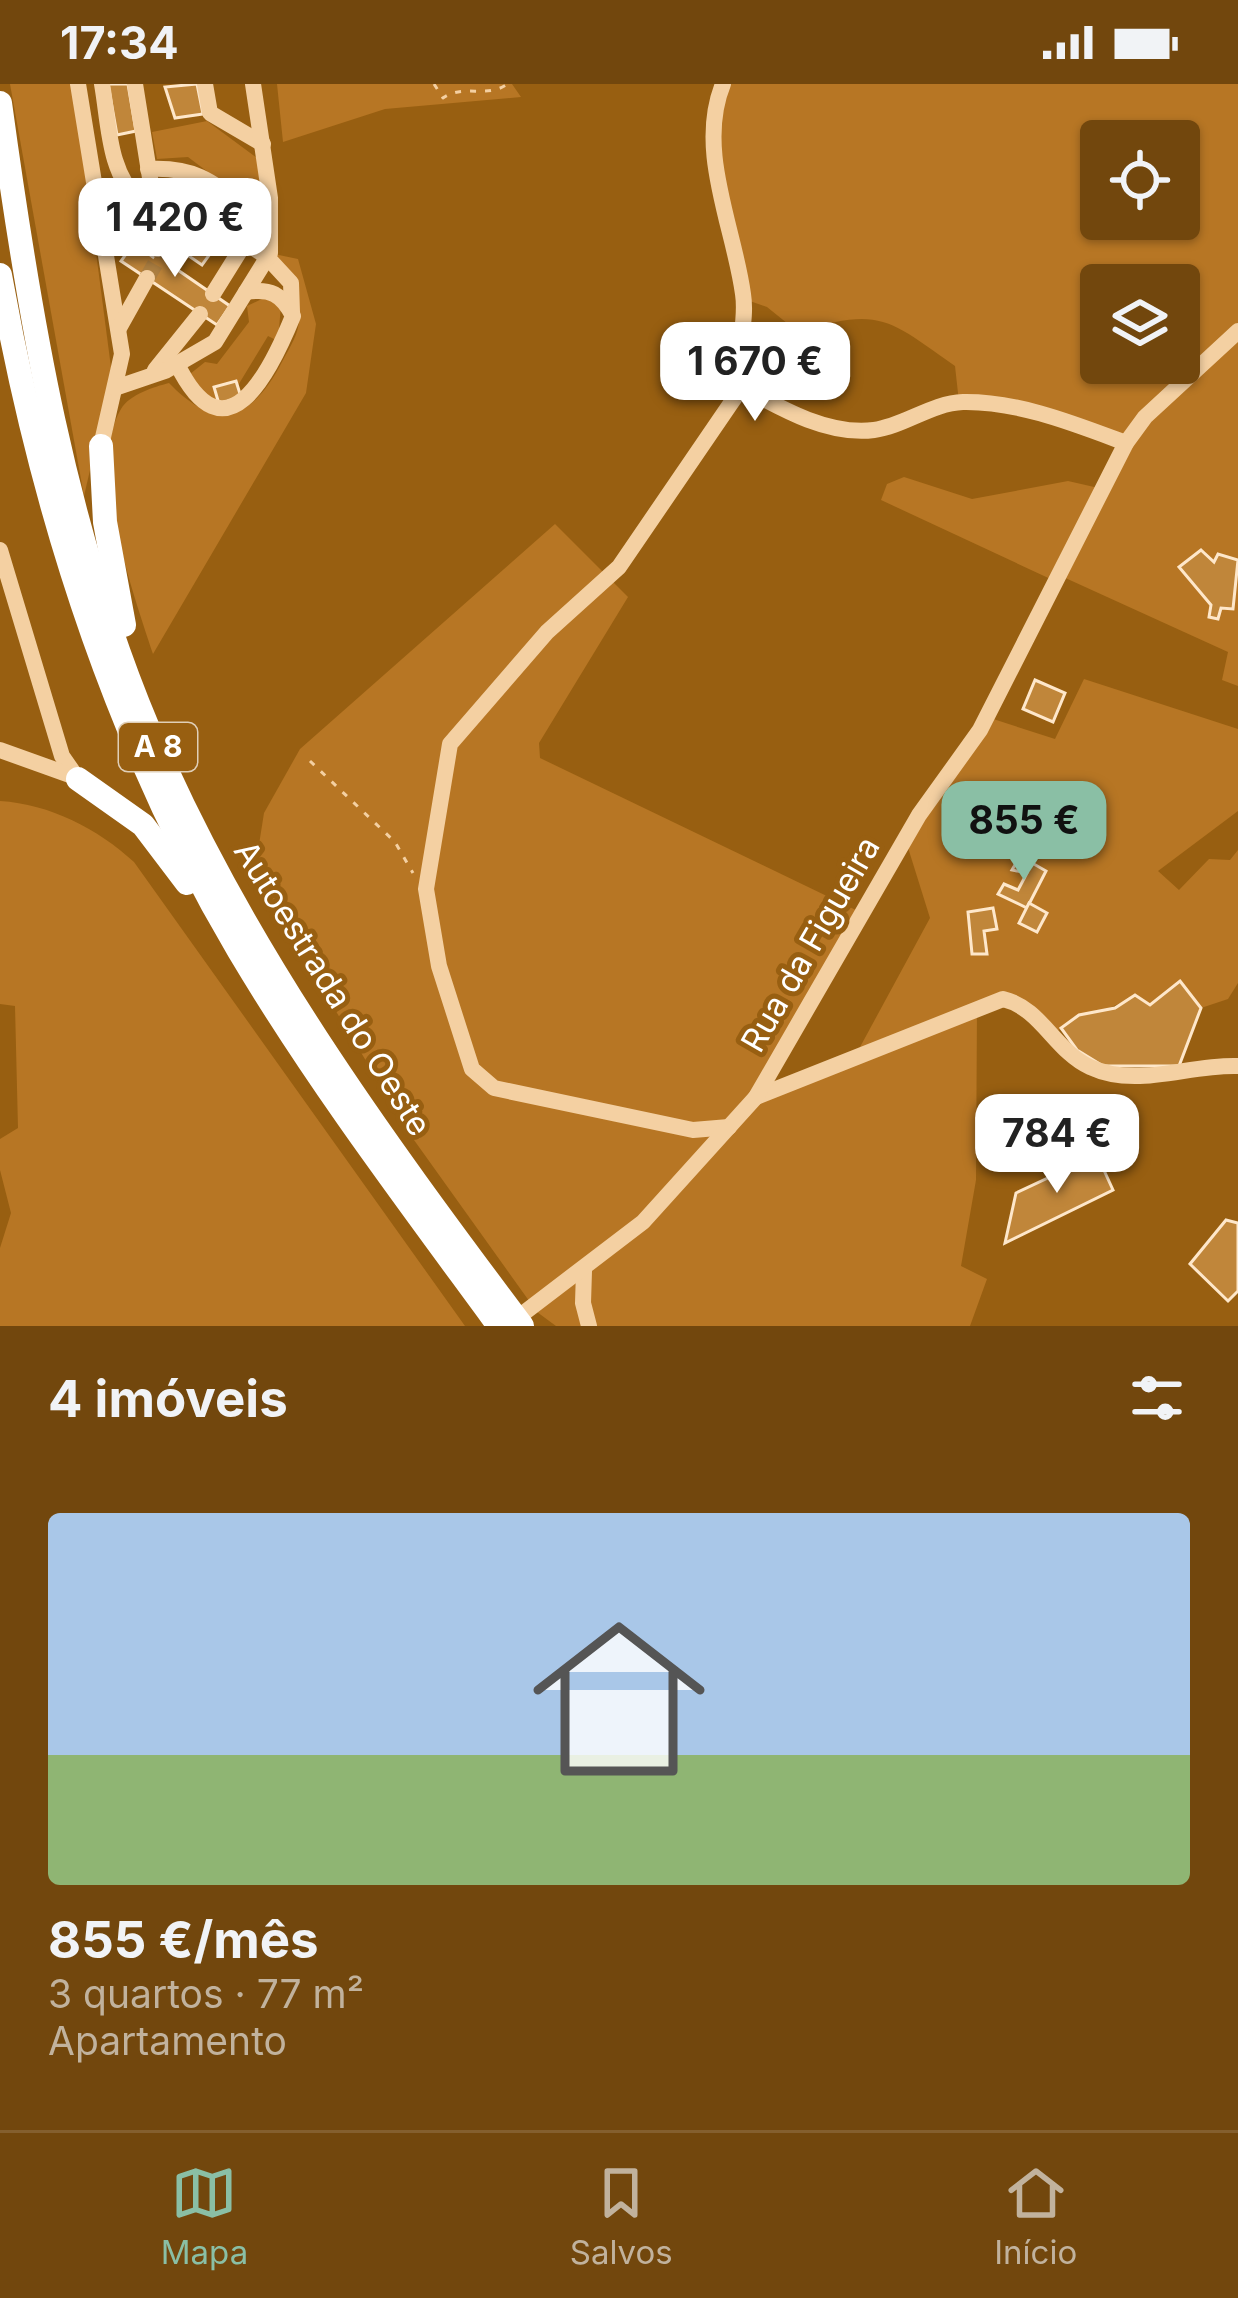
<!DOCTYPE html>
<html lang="pt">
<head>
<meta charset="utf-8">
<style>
	:root { --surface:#72470d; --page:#774e16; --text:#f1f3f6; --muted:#c1b29d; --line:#845f2e; --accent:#8abfa5 }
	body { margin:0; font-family:Inter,sans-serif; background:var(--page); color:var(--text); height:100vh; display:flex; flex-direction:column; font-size:45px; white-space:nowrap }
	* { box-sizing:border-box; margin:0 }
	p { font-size:39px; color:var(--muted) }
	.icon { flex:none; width:66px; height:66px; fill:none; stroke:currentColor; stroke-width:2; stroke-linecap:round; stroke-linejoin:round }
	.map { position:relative; height:1242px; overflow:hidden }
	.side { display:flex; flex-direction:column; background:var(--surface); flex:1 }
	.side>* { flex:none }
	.controls { position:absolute; left:1080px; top:36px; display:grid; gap:24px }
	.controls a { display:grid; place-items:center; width:120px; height:120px; border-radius:12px; background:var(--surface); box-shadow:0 3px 9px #0004; font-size:60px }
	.price { position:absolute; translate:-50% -102px; padding:0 27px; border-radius:24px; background:#fff; color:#222; font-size:39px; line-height:78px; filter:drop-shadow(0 3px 6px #0008) }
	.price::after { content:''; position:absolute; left:50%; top:72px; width:36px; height:27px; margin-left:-18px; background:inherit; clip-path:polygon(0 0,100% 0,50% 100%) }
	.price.active { background:var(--accent); color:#111 }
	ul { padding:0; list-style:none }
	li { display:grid; align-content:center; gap:24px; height:636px; padding:0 48px }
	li+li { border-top:3px solid var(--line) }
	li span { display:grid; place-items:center; height:372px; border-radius:12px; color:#555 }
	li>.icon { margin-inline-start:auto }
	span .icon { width:216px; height:216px; fill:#fffc; stroke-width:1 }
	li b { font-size:51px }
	h2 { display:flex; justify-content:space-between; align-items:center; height:144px; padding:0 48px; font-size:51px }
	.status { display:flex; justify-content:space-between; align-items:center; height:84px; padding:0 60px; background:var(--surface); direction:ltr }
	.status svg { height:33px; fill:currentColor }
	.dock { display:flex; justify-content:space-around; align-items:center; height:168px; border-top:3px solid var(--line); background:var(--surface); font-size:33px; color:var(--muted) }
	.dock a { display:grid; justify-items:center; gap:6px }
	.dock .active { color:var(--accent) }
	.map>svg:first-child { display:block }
	.green { fill:#b77624; fill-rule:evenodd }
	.water { fill:#74480a; stroke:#f7ca94; stroke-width:3 }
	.building { fill:#c0863a; stroke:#fee7ca; stroke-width:3 }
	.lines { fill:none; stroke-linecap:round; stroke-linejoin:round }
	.minor-tunnel { stroke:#ad7f41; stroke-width:16; stroke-dasharray:16 8; stroke-linecap:butt }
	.path { stroke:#f4d0a2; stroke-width:3; stroke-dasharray:6 9; stroke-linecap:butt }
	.minor { stroke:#f4d0a2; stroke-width:16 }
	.highway { stroke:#fff; stroke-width:24 }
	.labels { text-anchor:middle; stroke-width:10; stroke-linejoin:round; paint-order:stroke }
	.shield { fill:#985f11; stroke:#e0cfb8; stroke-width:3 }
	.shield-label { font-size:30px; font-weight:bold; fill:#fff }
	.street-label { font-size:33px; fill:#fff; stroke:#985f11 }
</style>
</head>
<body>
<div class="status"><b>17:34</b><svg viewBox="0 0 49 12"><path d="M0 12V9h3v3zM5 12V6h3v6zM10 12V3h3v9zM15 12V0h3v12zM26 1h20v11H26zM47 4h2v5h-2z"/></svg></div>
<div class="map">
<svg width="1238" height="1242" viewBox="0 0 1238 1242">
	<rect width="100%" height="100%" fill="#985f11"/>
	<g class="green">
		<polygon points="10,0 74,0 112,291 84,412"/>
		<polygon points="277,0 512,0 521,13 385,25 283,58"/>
		<path d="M723 0H1238V602L1222 596 1228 568 1061 492 1057 498 881 416 887 400 904 393 972 415 1068 397 1103 405 1126 360 1064 335 959 318 955 282C887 234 880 223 798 248L767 223 744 215 715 75ZM1101 57H1179V135H1101ZM1101 201H1179V279H1101Z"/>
		<polygon points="207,37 257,74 262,108 257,125 188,73 157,75 152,48"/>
		<path d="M274 170 298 175 316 240 306 309 153 570C134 512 87 381 121 325 130 310 154 303 169 299 218 350 253 335 283 276 291 261 300 248 299 232 297 212 282 189 274 170Z"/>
		<polygon points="264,214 281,221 278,257 268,252 237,303 215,303 217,318 206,315 190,290 205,278 217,280 249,238 247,222"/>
		<path d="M555 440 628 513 539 659 540 674 862 829 757 1010 853 976 930 834 905 754 987 633 1055 655 1084 595 1238 645V727L1158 787 1179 806 1209 775 1230 776 1238 766V899L1228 915 1201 924 1180 897 1150 921 1134 911C1107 929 1078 932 1051 951L1023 920 977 923 976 1096 961 1182 987 1195 970 1242H556L537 1228 414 1056 254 792 264 729 300 665Z"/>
		<path d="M0 717C50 720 98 745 134 778L465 1242H0V1164L11 1129 0 1086V1055L18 1044 15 922 0 920Z"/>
	</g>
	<polygon class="water" points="991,708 1026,731 1013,750 979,725"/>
	<g class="building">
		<polygon points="108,0 128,0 136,47 117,51"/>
		<polygon points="197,0 203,30 175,34 165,3"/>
		<polygon points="178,134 218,159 202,181 164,155"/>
		<polygon points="164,155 181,168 172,182 230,222 217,241 121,177 134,159 153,173"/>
		<polygon points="236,297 241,313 219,320 214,303"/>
		<polygon points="1201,466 1214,478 1218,470 1238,476 1233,525 1221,524 1218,535 1209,533 1211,521 1179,483"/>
		<polygon points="1035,596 1065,609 1053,638 1023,625"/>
		<polygon points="1020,772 1046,787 1027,824 998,810 1004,800 1018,806 1027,789 1012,786"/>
		<polygon points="1029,819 1047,829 1037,848 1019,839"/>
		<polygon points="993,824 997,845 984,847 987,870 972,870 968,828"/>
		<polygon points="1180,897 1201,924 1179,982 1103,982 1077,966 1061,944 1079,931 1115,924 1135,911 1150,921"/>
		<polygon points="1097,1071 1113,1106 1005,1159 1016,1109"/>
		<polygon points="1226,1136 1238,1139 1238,1207 1228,1217 1190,1180"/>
	</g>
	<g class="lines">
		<polyline class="minor-tunnel" points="147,194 162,168 158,165"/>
		<g class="path">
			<path d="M434 0 443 14C463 0 486 14 506 1"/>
			<polyline points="310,677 395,758 413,789"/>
		</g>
		<g class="minor">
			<polyline points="78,0 122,270 101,362"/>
			<path d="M102 0C109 39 108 90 140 117"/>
			<polyline points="205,0 210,29 263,60"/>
			<path d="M723 0C696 66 734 143 743 210 748 242 733 271 742 303 780 324 828 352 874 346 904 342 932 319 963 318 1018 317 1075 340 1126 359"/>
			<path d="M148 85C203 82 218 104 259 135"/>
			<polyline points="151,100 169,106 267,173 291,199 292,228"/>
			<polyline points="98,121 158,165"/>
			<polyline points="124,136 151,100 135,0"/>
			<polyline points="213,210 251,149"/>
			<polyline points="119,244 147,194"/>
			<path d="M177 280C225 378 269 291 293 232 282 210 270 204 246 208"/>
			<polyline points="155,286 200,230"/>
			<polyline points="115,304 165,287 215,258 270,169 270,114 253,0"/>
			<polyline points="0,466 62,672 78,695"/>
			<polyline points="0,666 78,694"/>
			<path d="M756 1013 1003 915C1041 924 1055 967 1090 983 1137 1005 1188 980 1238 982"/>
			<polyline points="729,1043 693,1046 494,1004 472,985 439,882 426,805 450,660 547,548 619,483 742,303"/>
			<polyline points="584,1187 583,1219 589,1242"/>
			<polyline points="508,1241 643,1138 756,1013 919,731 980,646 1126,359 1145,333 1238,247"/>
		</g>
		<g class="highway">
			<path d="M0 19C29 232 64 444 148 644 240 862 381 1054 522 1242"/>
			<path d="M0 191C42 428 116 659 239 867 317 998 409 1119 499 1242"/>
			<polyline points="101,362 105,438 124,541"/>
			<polyline points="78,695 143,741 187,799"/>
		</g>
	</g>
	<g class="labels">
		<rect class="shield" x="119" y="639" width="78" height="48" rx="9"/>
		<g class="shield-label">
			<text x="158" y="673">A 8</text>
		</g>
		<g class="street-label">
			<text transform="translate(810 860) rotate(-60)" y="12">Rua da Figueira</text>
			<text transform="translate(333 904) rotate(58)" y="12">Autoestrada do Oeste</text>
		</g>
	</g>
</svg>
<div class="controls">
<a><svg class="icon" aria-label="locate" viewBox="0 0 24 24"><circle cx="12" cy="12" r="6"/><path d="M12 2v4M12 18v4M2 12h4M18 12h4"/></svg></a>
<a><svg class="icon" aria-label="layers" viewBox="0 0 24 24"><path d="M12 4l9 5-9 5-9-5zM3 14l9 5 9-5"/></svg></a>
</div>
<b class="price" style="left:175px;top:196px">1 420 €</b>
<b class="price" style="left:755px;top:340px">1 670 €</b>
<b class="price active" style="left:1024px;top:799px">855 €</b>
<b class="price" style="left:1057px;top:1112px">784 €</b>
</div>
<section class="side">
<h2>4 imóveis<svg class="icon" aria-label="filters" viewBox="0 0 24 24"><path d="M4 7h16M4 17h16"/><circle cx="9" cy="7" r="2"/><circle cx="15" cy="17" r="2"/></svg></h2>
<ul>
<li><span style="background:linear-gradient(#a9c7e8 65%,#8fb573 0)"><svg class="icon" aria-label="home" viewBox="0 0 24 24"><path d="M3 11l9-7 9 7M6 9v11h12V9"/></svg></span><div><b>855 €/mês</b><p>3 quartos · 77 m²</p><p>Apartamento</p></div></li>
</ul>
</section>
<nav class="dock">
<a class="active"><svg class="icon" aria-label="map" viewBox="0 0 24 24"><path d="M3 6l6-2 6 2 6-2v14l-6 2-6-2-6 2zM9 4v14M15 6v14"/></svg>Mapa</a>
<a><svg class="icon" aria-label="saved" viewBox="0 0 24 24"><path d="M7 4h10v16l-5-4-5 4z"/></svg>Salvos</a>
<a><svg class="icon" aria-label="home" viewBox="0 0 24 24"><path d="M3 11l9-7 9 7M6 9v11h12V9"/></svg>Início</a>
</nav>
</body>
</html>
